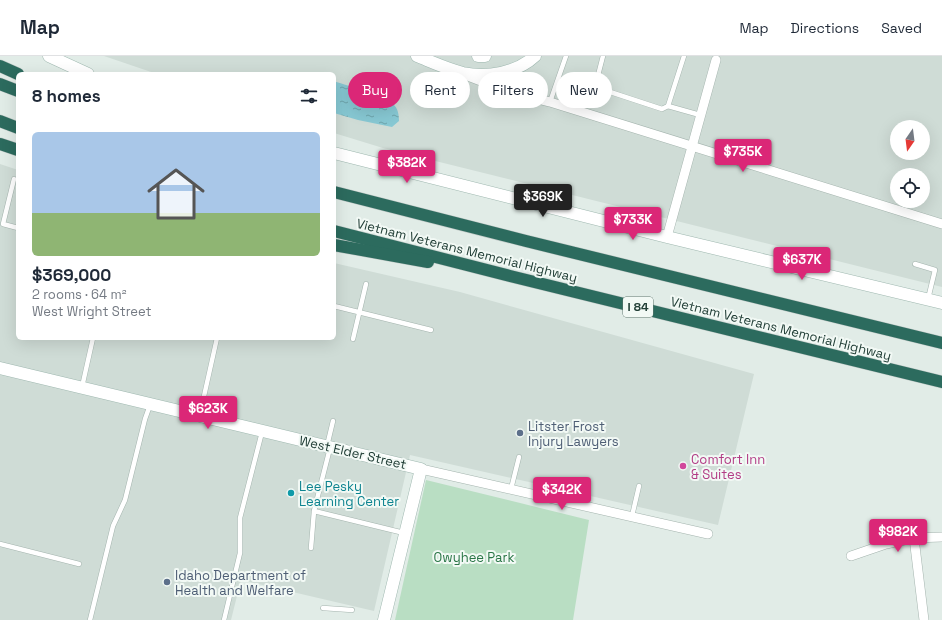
<!DOCTYPE html>
<html lang="en">
<head>
<meta charset="utf-8">
<style>
	:root { --surface:#fff; --page:#f2f2f3; --text:#1f2937; --muted:#747a83; --line:#e0e1e3; --accent:#db2777 }
	body { margin:0; font-family:"Space Grotesk",sans-serif; background:var(--page); color:var(--text); height:100vh; display:flex; flex-direction:column; font-size:15px; white-space:nowrap }
	* { box-sizing:border-box; margin:0 }
	p { font-size:13px; color:var(--muted) }
	.icon { flex:none; width:22px; height:22px; fill:none; stroke:currentColor; stroke-width:2; stroke-linecap:round; stroke-linejoin:round }
	.map { position:relative; flex:1; overflow:hidden }
	.details { position:absolute; left:16px; top:16px; width:320px; height:268px; display:flex; flex-direction:column; background:var(--surface); border-radius:6px; box-shadow:0 4px 16px #0002 }
	.details>* { flex:none }
	.guide { position:absolute; left:348px; top:16px; width:380px; height:36px; display:flex; gap:8px }
	.needle { width:26px; rotate:194deg }
	.tools { position:absolute; left:890px; top:64px; display:grid; gap:8px }
	.tools a { display:grid; place-items:center; width:40px; height:40px; border-radius:50%; background:var(--surface); box-shadow:0 4px 16px #0002; font-size:20px }
	.price { position:absolute; translate:-50% -34px; padding:0 9px; border-radius:4px; background:var(--accent); color:#fff; font-size:13px; line-height:26px; filter:drop-shadow(0 1px 2px #0008) }
	.price::after { content:''; position:absolute; left:50%; top:24px; width:12px; height:9px; margin-left:-6px; background:inherit; clip-path:polygon(0 0,100% 0,50% 100%) }
	.price.on { background:#222; color:#fff }
	ul { padding:0; list-style:none }
	li { display:grid; align-content:center; gap:8px; height:212px; padding:0 16px }
	li+li { border-top:1px solid var(--line) }
	li span { display:grid; place-items:center; height:124px; border-radius:6px; color:#555 }
	li>.icon { margin-inline-start:auto }
	span .icon { width:72px; height:72px; fill:#fffc; stroke-width:1 }
	li b { font-size:17px }
	h2 { display:flex; justify-content:space-between; align-items:center; height:48px; padding:0 16px; font-size:17px }
	.pill { padding:0 14px; border-radius:18px; background:var(--surface); box-shadow:0 4px 16px #0002; font-size:14px; line-height:36px }
	.pill.on { background:var(--accent); color:#fff }
	header { display:flex; align-items:center; gap:24px; box-sizing:border-box; height:56px; padding:0 20px; background:var(--surface); border-bottom:1px solid var(--line) }
	header strong { font-size:19px }
	nav { display:flex; gap:22px; margin-inline-start:auto; font-size:14px }
	.map>svg:first-child { display:block }
	.built { fill:#cfdcd6; fill-rule:evenodd }
	.park { fill:#b9dec3 }
	.water { fill:url(#water-ripples) }
	.lines { fill:none; stroke-linecap:round; stroke-linejoin:round }
	.lane-casing { stroke:#a4b4ae; stroke-width:5.5 }
	.street-casing { stroke:#a4b4ae; stroke-width:10 }
	.secondary-casing { stroke:#9fb8b0; stroke-width:13 }
	.highway-casing { stroke:#c1c9c7; stroke-width:13 }
	.lane { stroke:#fff; stroke-width:4.5 }
	.street { stroke:#fff; stroke-width:9 }
	.secondary { stroke:#fff; stroke-width:12 }
	.highway { stroke:#2c6b5e; stroke-width:12 }
	.service-dot { fill:#5c6f8a; stroke:#f2f9f5; stroke-width:1.5 }
	.hotel-dot { fill:#d1479c; stroke:#f2f9f5; stroke-width:1.5 }
	.culture-dot { fill:#0f9aa8; stroke:#f2f9f5; stroke-width:1.5 }
	.labels { text-anchor:middle; stroke-width:4; stroke-linejoin:round; paint-order:stroke }
	.shield { fill:#f2f9f5; stroke:#60766f; stroke-width:1 }
	.shield-label { font-size:12px; font-weight:bold; fill:#213e36 }
	.street-label { font-size:13px; fill:#213e36; stroke:#f2f9f5 }
	.service-label { font-size:13px; fill:#4e5e75; stroke:#f2f9f5; text-anchor:start }
	.hotel-label { font-size:13px; fill:#b23c85; stroke:#f2f9f5; text-anchor:start }
	.culture-label { font-size:13px; fill:#0d838f; stroke:#f2f9f5; text-anchor:start }
	.park-label { font-size:13px; fill:#2a7647; stroke:#f2f9f5 }
</style>
</head>
<body>
<header>
<strong>Map</strong>
<nav><a>Map</a><a>Directions</a><a>Saved</a></nav>
</header>
<div class="map">
<svg width="942" height="564" viewBox="0 0 942 564">
	<defs>
		<pattern id="water-ripples" width="26" height="14" patternUnits="userSpaceOnUse"><rect width="26" height="14" fill="#87c8d3"/><path d="M2 4q2-2 4 0t4 0M15 11q2-2 4 0t4 0" fill="none" stroke="#6ea4ac"/></pattern>
	</defs>
	<rect width="100%" height="100%" fill="#e1ece7"/>
	<g class="built">
		<path d="M104 0H942V231L383 92 334 77V18H157ZM897 71H923V97H897ZM897 119H923V145H897Z"/>
		<polygon points="0,108 18,114 18,282 334,282 334,207 460,236 754,318 718,469 410,399 374,555 241,524 231,564 0,564"/>
	</g>
	<polygon class="park" points="426,424 589,464 573,564 395,564"/>
	<path class="water" d="M334 25C350 31 382 38 393 48 398 52 399 59 399 65L392 71 358 64 334 57Z"/>
	<g class="lines">
		<defs>
			<g id="lane">
				<polyline points="603,0 595,31 662,53 668,50 700,59"/>
				<polyline points="550,46 566,0"/>
				<polyline points="668,50 684,0"/>
				<polyline points="14,123 3,168 18,172"/>
				<polyline points="915,208 935,214 928,243"/>
				<polyline points="334,250 431,274"/>
				<polyline points="353,283 366,228"/>
				<polyline points="82,331 93,282"/>
				<polyline points="200,358 217,282"/>
				<polyline points="327,390 333,365"/>
				<polyline points="511,433 519,401"/>
				<polyline points="314,455 404,477"/>
				<polyline points="632,460 639,430"/>
				<polyline points="0,488 79,508"/>
				<polyline points="311,492 314,455 330,392"/>
				<polyline points="323,552 352,554"/>
				<polyline points="90,564 113,470 125,444 145,363 150,349"/>
				<polyline points="224,564 240,497 240,462 262,376"/>
			</g>
			<g id="street">
				<path d="M468 20C495 31 522 40 550 46L942 168"/>
				<polyline points="667,181 716,4"/>
				<polyline points="421,413 708,478"/>
				<polyline points="914,482 924,564"/>
				<polyline points="851,500 886,488 914,482 942,481"/>
			</g>
			<g id="secondary">
				<polyline points="49,0 88,18"/>
				<path d="M417 0C432 6 447 13 463 17 487 22 517 17 535 0"/>
				<polyline points="478,0 485,0"/>
				<polyline points="334,97 667,181 942,247"/>
				<polyline points="0,312 421,413 384,564"/>
			</g>
			<g id="highway">
				<polyline points="0,10 18,18"/>
				<polyline points="0,28 18,35"/>
				<polyline points="0,65 18,72"/>
				<polyline points="0,88 18,94"/>
				<polyline points="334,136 526,185 942,287"/>
				<polyline points="334,175 510,220 942,326"/>
				<polyline points="334,189 428,206"/>
			</g>
		</defs>
		<use href="#lane" class="lane-casing"/>
		<use href="#street" class="street-casing"/>
		<use href="#secondary" class="secondary-casing"/>
		<use href="#highway" class="highway-casing"/>
		<use href="#lane" class="lane"/>
		<use href="#street" class="street"/>
		<use href="#secondary" class="secondary"/>
		<use href="#highway" class="highway"/>
	</g>
	<g class="service-dot">
		<circle cx="520" cy="377" r="4"/>
		<circle cx="167" cy="526" r="4"/>
	</g>
	<circle class="hotel-dot" cx="683" cy="410" r="4"/>
	<circle class="culture-dot" cx="291" cy="437" r="4"/>
	<g class="labels">
		<rect class="shield" x="623" y="241" width="30" height="20" rx="3"/>
		<g class="shield-label">
			<text x="638" y="255">I 84</text>
		</g>
		<g class="street-label">
			<text transform="translate(467 194) rotate(14)" y="5">Vietnam Veterans Memorial Highway</text>
			<text transform="translate(781 272) rotate(14)" y="5">Vietnam Veterans Memorial Highway</text>
			<text transform="translate(353 396) rotate(13)" y="5">West Elder Street</text>
		</g>
		<g class="service-label">
			<text x="528" y="375">Litster Frost<tspan x="528" dy="15">Injury Lawyers</tspan></text>
			<text x="175" y="524">Idaho Department of<tspan x="175" dy="15">Health and Welfare</tspan></text>
		</g>
		<g class="hotel-label">
			<text x="691" y="408">Comfort Inn<tspan x="691" dy="15">&amp; Suites</tspan></text>
		</g>
		<g class="culture-label">
			<text x="299" y="435">Lee Pesky<tspan x="299" dy="15">Learning Center</tspan></text>
		</g>
		<g class="park-label">
			<text x="474" y="506">Owyhee Park</text>
		</g>
	</g>
</svg>
<div class="tools">
<a><svg class="needle" viewBox="-14 -14 28 28"><path d="M0-13l5 13h-10z" fill="#e53935"/><path d="M0 13l5-13h-10z" fill="#747a83"/></svg></a>
<a><svg class="icon" aria-label="locate" viewBox="0 0 24 24"><circle cx="12" cy="12" r="6"/><path d="M12 2v4M12 18v4M2 12h4M18 12h4"/></svg></a>
</div>
<b class="price" style="left:743px;top:117px">$735K</b>
<b class="price" style="left:407px;top:128px">$382K</b>
<b class="price on" style="left:543px;top:162px">$369K</b>
<b class="price" style="left:633px;top:185px">$733K</b>
<b class="price" style="left:802px;top:225px">$637K</b>
<b class="price" style="left:208px;top:374px">$623K</b>
<b class="price" style="left:562px;top:455px">$342K</b>
<b class="price" style="left:898px;top:497px">$982K</b>
<div class="guide">
<a class="pill on">Buy</a>
<a class="pill">Rent</a>
<a class="pill">Filters</a>
<a class="pill">New</a>
</div>
<section class="details">
<h2>8 homes<svg class="icon" aria-label="filters" viewBox="0 0 24 24"><path d="M4 7h16M4 17h16"/><circle cx="9" cy="7" r="2"/><circle cx="15" cy="17" r="2"/></svg></h2>
<ul>
<li><span style="background:linear-gradient(#a9c7e8 65%,#8fb573 0)"><svg class="icon" aria-label="home" viewBox="0 0 24 24"><path d="M3 11l9-7 9 7M6 9v11h12V9"/></svg></span><div><b>$369,000</b><p>2 rooms · 64 m²</p><p>West Wright Street</p></div></li>
</ul>
</section>
</div>
</body>
</html>
